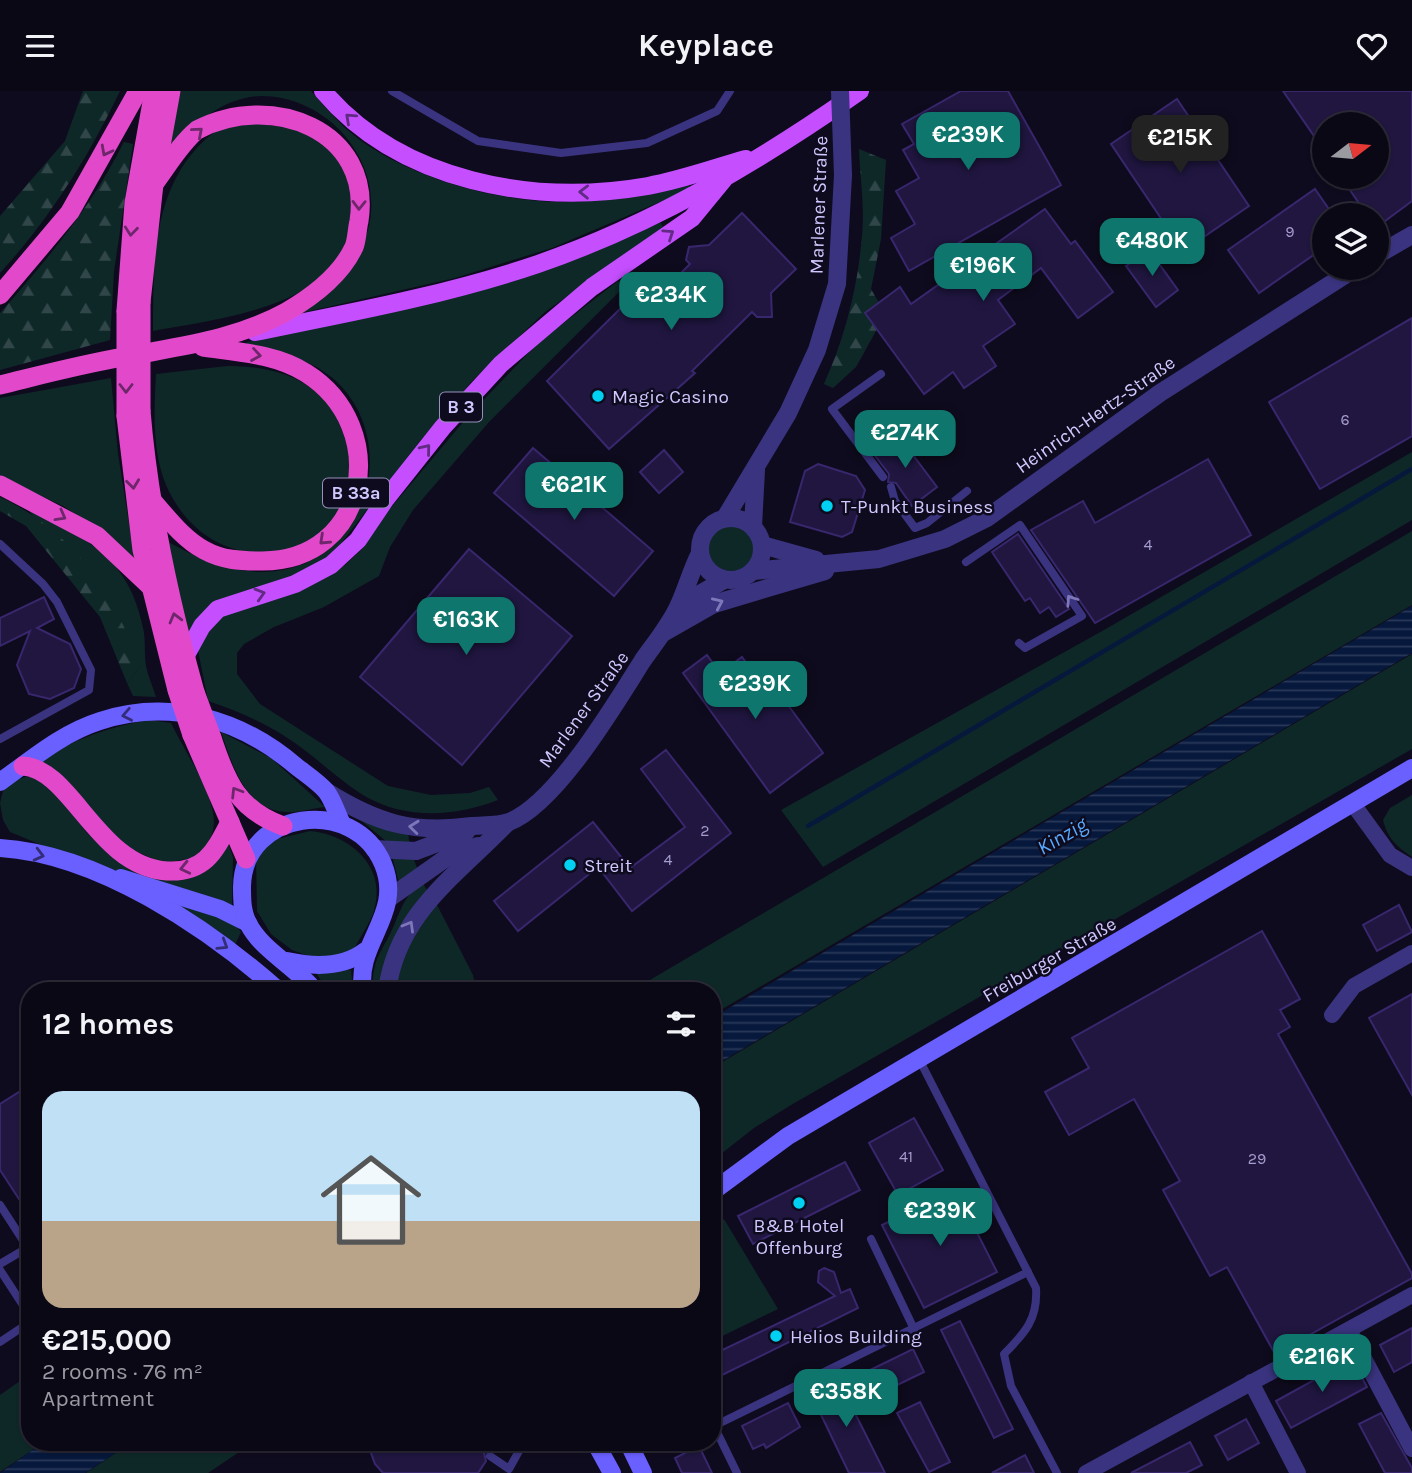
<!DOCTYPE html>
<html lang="en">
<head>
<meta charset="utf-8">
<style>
	:root { --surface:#0b0816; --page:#14111f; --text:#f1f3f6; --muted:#9a9aa1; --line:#2b2935; --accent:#0f766e }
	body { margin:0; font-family:Karla,sans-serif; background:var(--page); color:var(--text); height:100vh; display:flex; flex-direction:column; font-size:26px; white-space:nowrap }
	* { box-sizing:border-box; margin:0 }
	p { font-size:23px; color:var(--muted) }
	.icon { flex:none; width:38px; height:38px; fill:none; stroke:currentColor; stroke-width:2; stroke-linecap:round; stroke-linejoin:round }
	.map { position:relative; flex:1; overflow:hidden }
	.sheet { position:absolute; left:21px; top:891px; width:700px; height:469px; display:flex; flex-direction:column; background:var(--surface); border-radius:28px; box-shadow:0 2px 5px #0004,0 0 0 2px var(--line) }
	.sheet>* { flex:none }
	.needle { width:46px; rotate:74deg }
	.controls { position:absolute; left:1312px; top:21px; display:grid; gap:14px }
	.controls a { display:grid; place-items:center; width:77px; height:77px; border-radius:50%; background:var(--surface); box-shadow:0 2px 5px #0004,0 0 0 2px var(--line); font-size:35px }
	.price { position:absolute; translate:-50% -60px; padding:0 16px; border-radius:14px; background:var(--accent); color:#fff; font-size:23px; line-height:46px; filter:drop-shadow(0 2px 4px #0008) }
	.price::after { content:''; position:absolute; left:50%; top:42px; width:21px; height:16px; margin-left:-10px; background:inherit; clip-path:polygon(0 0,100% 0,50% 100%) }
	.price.selected { background:#222; color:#fff }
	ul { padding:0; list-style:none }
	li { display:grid; align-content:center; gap:14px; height:371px; padding:0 21px }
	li+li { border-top:2px solid var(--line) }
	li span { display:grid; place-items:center; height:217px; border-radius:21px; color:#555 }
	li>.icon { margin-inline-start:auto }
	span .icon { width:126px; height:126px; fill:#fffc; stroke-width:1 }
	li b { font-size:30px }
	h2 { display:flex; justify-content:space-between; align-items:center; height:84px; padding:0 21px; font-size:30px }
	header { display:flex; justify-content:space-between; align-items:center; height:91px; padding:0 21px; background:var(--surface); font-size:32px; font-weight:700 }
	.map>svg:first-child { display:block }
	.green { fill:#0e2828 }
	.forest { fill:url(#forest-firs) }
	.water { fill:url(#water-rules) }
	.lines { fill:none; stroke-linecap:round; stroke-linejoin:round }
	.stream { stroke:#06183c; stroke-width:4.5 }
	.building { fill:#201640; stroke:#38276d; stroke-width:2 }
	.service { stroke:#3a3480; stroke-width:8 }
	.minor { stroke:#3a3480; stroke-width:16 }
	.tertiary { stroke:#3a3480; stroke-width:18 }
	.secondary { stroke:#6a5fff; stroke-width:18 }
	.primary { stroke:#c54fff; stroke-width:18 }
	.trunk { stroke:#e249ca; stroke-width:19 }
	.tertiary-bridge { stroke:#3a3480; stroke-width:18 }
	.trunk-bridge { stroke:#e249ca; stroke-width:19 }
	.oneway { stroke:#612a83 }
	.oneway2 { stroke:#6e276b }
	.oneway3 { stroke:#7e77b9 }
	.oneway4 { stroke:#332d78 }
	.poi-dot { fill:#00d1f3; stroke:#0f0b1e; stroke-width:2.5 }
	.labels { text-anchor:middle; stroke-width:5; stroke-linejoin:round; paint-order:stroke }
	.number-label { font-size:16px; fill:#a59ccf }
	.shield { fill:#0f0b1e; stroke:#978fbc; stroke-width:2 }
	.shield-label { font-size:18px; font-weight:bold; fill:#d1c8ff }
	.street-label { font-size:19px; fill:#d1c8ff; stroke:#0f0b1e }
	.poi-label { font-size:19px; fill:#d1c8ff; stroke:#0f0b1e; text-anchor:start }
	.water-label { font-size:21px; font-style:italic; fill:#56aaff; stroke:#0f0b1e }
</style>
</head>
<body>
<header><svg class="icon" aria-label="menu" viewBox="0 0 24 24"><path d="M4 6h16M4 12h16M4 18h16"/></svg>Keyplace<svg class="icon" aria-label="heart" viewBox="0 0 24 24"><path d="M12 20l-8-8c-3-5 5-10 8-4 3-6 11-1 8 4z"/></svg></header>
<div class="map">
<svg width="1412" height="1382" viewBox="0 0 1412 1382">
	<defs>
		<pattern id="forest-firs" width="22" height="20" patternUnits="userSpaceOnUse" patternTransform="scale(1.75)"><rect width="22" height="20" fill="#0e2828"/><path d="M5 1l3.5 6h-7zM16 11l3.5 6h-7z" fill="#304648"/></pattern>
		<pattern id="water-rules" width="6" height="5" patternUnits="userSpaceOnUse" patternTransform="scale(1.75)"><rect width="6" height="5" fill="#06183c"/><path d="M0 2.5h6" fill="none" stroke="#293859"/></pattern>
	</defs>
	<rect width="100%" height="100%" fill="#0f0b1e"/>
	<g class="green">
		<path d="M181 0H311C321 12 332 24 343 35 394 83 493 111 562 111 604 111 647 101 688 92L690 98 552 157 455 187 301 222C323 198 359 171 368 139 386 72 329 5 261 5 224 6 194 32 172 58L168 54Z"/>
		<path d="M232 29 321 41C330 54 341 67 348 81 353 91 351 107 352 118 360 213 219 228 153 240 153 159 153 75 232 29Z"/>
		<path d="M660 131 663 136 545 221 474 288 420 350 339 455 321 471 289 486 218 509 186 545 166 450C202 469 240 487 283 479 370 462 399 350 336 290 312 268 279 261 248 256L247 251 352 229 613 152Z"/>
		<path d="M618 190 624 196 489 331 413 419 390 456 379 485 324 516 274 536 244 553 237 562V583L260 613 388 695 431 704 470 702 489 696 498 709C454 726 405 729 363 704 336 687 313 663 286 646 261 630 235 619 208 610L198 559 204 542 218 528 240 516 310 492 345 474 360 460 389 419 470 323 539 251Z"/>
		<path d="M227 275C272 275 319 287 339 332 395 460 220 517 166 394 152 360 154 320 156 283Z"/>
		<polygon points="111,287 118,363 136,476 102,440 63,415 0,386 0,307"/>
		<polygon points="1412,361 1412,429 823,776 781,719 1104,539"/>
		<path d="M28 419C88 448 129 467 143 537 146 550 144 563 146 575 148 585 153 596 156 606L133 605 127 592 139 577 121 529Z"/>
		<circle cx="731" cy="457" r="23"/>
		<polygon points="1412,440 1412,514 712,924 712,900 633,899"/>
		<polygon points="1412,563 1412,658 791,1014 754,1037 712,1070 712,977"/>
		<path d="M149 629 171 632C184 659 213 701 214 730 214 744 207 755 200 766L163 772 121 754 40 669C76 648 108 636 149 629Z"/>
		<path d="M221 641 271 667 325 716C313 717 299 722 286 721 245 720 232 672 221 641Z"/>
		<polygon points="33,684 43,686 87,742 112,765 151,784 228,752 233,766 232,815 66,764 10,741 3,729 0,712 3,700 11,690"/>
		<path d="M1412 704V766C1396 755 1388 748 1383 729L1390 717Z"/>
		<polygon points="357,726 408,742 410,756 387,751"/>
		<path d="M310 740C352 744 389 778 373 823 368 836 358 848 353 862L348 865 312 866 292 859 271 843 257 820 256 763 277 748Z"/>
		<polygon points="392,765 413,766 417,777 399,792"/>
		<path d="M422 791 427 799 382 899 373 900C371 867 384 859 395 832 403 813 406 804 422 791Z"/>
		<polygon points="143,799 231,829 241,841 234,856"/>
		<polygon points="436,812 473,884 476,899 391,900 403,860"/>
		<polygon points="351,879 353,899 327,899 315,880"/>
		<polygon points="724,1128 778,1218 712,1250 712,1140"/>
		<polygon points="30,1283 30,1351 44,1351 0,1381 0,1304"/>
		<polygon points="132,1351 254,1351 208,1382 86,1382"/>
	</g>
	<g class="forest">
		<path d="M83 0H120C88 67 50 127 0 182V125L65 50Z"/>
		<path d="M124 51 133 53 114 180 110 249 0 279V222C48 168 92 115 124 51Z"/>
		<path d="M859 58 886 69 881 148 871 198 879 212 877 238 856 276 833 297 824 293C845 247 858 195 862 145 865 117 860 86 859 58Z"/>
		<path d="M0 406C71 439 118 503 139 577L127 592 100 526 26 435 0 420Z"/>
	</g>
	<g class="water">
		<polygon points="1412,515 1412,562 712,976 712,927"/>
		<polygon points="44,1351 132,1351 85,1382 0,1382"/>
	</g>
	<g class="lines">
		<polyline class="stream" points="808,735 1412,378"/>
	</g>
	<g class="building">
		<polygon points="961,0 1008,0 1061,94 909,180 891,147 915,133 896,100 919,87 903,59 914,53 902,33"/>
		<polygon points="1283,0 1412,0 1412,110 1377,136 1377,124 1367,124 1341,86 1377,86 1377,33 1325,33 1325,61"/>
		<polygon points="1177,8 1249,115 1183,160 1111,53"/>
		<polygon points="1315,98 1333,124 1325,124 1325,156 1259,202 1228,159"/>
		<polygon points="1045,118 1071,153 1075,150 1113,201 1078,227 1041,177 998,209 1015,233 983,255 996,275 964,297 953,281 924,303 865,222 900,196 911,213"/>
		<polygon points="742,122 796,178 771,202 772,226 757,226 752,221 692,280 695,282 609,358 547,290 628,210 640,223 690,173 686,169 689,156 709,154"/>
		<polygon points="1149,159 1178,199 1156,216 1126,175"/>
		<polygon points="1412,227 1412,345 1320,398 1269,311"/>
		<polygon points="898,344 937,396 912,415 896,392 888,391 889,383 873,362"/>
		<polygon points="533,357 653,460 614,505 494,402"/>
		<polygon points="664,359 683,381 659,402 640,381"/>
		<polygon points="1208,368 1251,444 1095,532 1031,439 1083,410 1095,432"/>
		<polygon points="818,373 856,385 865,399 852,441 842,446 790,431 805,380"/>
		<polygon points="1018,443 1069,518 1056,526 1049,516 1040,522 1030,507 1025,510 992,461"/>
		<polygon points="469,458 572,545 462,674 360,586"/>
		<polygon points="44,506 54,528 37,537 70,553 81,578 74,597 50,608 29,603 17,574 30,540 0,555 0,527"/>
		<polygon points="707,564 720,582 742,566 772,608 780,603 823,662 770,702 683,582"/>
		<polygon points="666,659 731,742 632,820 598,776 518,840 494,810 593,731 630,777 685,736 641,678"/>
		<polygon points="1399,814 1412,841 1377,860 1363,834"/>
		<polygon points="1262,840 1300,908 1280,919 1290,936 1278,943 1412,1183 1412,1187 1275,1263 1227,1176 1210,1185 1163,1099 1180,1090 1134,1008 1069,1044 1045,1001 1089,977 1072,947"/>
		<polygon points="1412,903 1412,1004 1369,927"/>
		<polygon points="30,994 30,1125 0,1079 0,1013"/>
		<polygon points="914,1027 943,1079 898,1104 869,1052"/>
		<polygon points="845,1071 860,1099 753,1153 738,1125"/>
		<polygon points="955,1098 997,1181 924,1217 882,1134"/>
		<polygon points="824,1177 834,1181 841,1202 850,1198 858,1217 712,1289 712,1264 835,1205 818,1191 819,1180"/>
		<polygon points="960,1230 1013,1338 994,1347 941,1239"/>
		<polygon points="1412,1237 1412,1271 1394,1281 1380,1254"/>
		<polygon points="913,1258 924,1281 879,1303 868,1280"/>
		<polygon points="1352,1268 1367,1296 1291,1337 1276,1310"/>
		<polygon points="837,1287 865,1342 885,1382 849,1382 810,1301"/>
		<polygon points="920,1311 950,1371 929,1381 897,1322"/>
		<polygon points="788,1312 800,1336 766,1357 764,1353 753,1358 742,1335"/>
		<polygon points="1381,1322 1412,1377 1412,1382 1385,1382 1359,1333"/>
		<polygon points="1246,1328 1259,1352 1228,1369 1215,1345"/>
		<polygon points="367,1351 494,1351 492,1359 484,1362 486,1370 478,1382 383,1382 375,1373"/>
		<polygon points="1190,1351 1202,1374 1186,1382 1131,1382"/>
		<polygon points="699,1355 712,1382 682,1382 675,1367"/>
		<polygon points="1025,1364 1034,1382 992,1382"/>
	</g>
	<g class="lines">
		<g class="service">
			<polyline points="392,0 478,50 561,62 647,52 717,20 730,0"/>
			<polyline points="881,283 832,318 883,386"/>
			<polyline points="891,396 895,410 915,437 927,432 967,400"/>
			<polyline points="0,453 43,493 57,511 91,579 89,599 0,648"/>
			<polyline points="966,471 1020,434 1082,525 1025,557 1019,552"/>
			<path d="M919 968 1036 1197C1038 1228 1025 1242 1004 1263L1011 1295 1057 1382"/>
			<polyline points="0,1114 26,1154 22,1160 0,1173"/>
			<polyline points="871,1148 914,1238"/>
			<polyline points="0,1179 30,1225"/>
			<polyline points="0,1251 30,1231"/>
			<polyline points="714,1335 737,1382"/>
			<polyline points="712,1336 1028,1181"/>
			<polyline points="490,1365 509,1378 524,1351"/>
		</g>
		<g class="minor">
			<polyline points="1353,713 1390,764 1412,777"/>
			<polyline points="1332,924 1354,895 1412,862"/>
			<polyline points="1349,1239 1412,1358"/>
			<polyline points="1251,1291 1298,1382"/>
			<polyline points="1086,1382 1412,1204"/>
		</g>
		<g class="tertiary">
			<polyline points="1377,164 1412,144"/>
			<circle cx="731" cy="458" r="31"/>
			<polyline points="725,427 788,322 817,259 837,193 843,84"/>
			<polyline points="753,435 756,379"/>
			<polyline points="762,454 816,469"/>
			<polyline points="753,480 879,468 945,448 987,427 1160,302 1356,177"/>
			<polyline points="679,515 724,489"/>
			<polyline points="663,542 714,513 825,480"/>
			<path d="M327 701C377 732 412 743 472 735 483 734 498 735 509 731 557 712 615 613 643 569 655 552 669 535 678 516 686 499 691 480 700 462"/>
			<polyline points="374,758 416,760 466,741"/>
			<polyline points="388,808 446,767 478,755"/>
			<path d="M387 900C397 822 457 784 507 732"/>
		</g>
		<g class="secondary">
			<path d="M0 691C32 668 62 642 100 630 171 607 241 628 297 676 306 683 318 691 326 700 333 709 337 723 342 733"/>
			<path d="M0 757C98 763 207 836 279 900"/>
			<polyline points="121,787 220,818 248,832"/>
			<path d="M287 870C314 876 343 877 365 860"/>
			<path d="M315 900C295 875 261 859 248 832 242 821 242 808 242 796 243 719 354 704 383 773 404 824 355 851 363 900"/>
			<polyline points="712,1101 788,1045 1412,677"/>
			<polyline points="595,1351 612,1382"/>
			<polyline points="628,1351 643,1382"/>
		</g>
		<g class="primary">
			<path d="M323 0C400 91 534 115 648 95 681 89 714 77 746 68"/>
			<path d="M255 241C349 222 447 204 538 173 654 133 760 70 860 0"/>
			<polyline points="185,566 202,535 218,518 295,493 331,474 358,449 385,409 443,336 501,273 592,196 692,127 724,88"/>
		</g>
		<g class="trunk">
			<polyline points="0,204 70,121 138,0"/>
			<polyline points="141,211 154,93 171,0"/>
			<polyline points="126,220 134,112 154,0"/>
			<path d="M0 294C41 284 82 273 124 266 180 255 235 249 286 221 312 206 341 184 354 156 357 149 357 138 359 130 373 39 271 0 197 39 180 53 167 76 154 93"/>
			<path d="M141 320C149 416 169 508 195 601"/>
			<polyline points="126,325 142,459 177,599"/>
			<polyline points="0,394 97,445 149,494"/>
			<path d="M150 407C166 425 182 447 204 459 222 469 240 470 261 470 369 471 392 336 306 282 276 263 238 261 203 256"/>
			<polyline points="192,644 246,768"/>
			<path d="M212 647C226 690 238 719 283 735"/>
			<path d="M23 675C72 678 97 775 167 780 205 782 215 760 230 731"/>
		</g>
		<polyline class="tertiary-bridge" points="840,0 843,84"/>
		<g class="trunk-bridge">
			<polyline points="141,211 141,320"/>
			<polyline points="126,220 126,325"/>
			<polyline points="177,599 192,644"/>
			<polyline points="195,601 212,647"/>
		</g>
	</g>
	<defs><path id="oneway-chevron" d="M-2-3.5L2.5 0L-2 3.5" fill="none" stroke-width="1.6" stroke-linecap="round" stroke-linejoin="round" transform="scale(1.75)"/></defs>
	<g class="oneway">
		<use href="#oneway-chevron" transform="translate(350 27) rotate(-138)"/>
		<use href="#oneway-chevron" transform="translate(584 101) rotate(-179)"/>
		<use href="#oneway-chevron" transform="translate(669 143) rotate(-34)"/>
		<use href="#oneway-chevron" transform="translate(426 358) rotate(-51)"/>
		<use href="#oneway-chevron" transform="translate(260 503) rotate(-16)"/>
	</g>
	<g class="oneway2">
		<use href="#oneway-chevron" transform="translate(198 41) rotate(-41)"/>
		<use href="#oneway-chevron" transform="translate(106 60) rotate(118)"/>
		<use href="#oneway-chevron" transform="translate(359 114) rotate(91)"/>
		<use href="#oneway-chevron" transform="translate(131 140) rotate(96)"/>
		<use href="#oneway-chevron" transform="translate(256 264) rotate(9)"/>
		<use href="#oneway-chevron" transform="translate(126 297) rotate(90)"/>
		<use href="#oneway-chevron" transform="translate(133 393) rotate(83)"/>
		<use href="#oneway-chevron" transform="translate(61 425) rotate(29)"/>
		<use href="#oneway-chevron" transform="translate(324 449) rotate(137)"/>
		<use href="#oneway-chevron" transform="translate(175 527) rotate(-105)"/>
		<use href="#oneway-chevron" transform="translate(236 701) rotate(-122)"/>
		<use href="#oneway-chevron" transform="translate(185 777) rotate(167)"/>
	</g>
	<g class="oneway3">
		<use href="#oneway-chevron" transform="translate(1071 509) rotate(-124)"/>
		<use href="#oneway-chevron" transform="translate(718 512) rotate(-24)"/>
		<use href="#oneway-chevron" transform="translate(414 736) rotate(-174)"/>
		<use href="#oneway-chevron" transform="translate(409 835) rotate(-60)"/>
	</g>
	<g class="oneway4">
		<use href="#oneway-chevron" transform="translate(127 624) rotate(169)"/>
		<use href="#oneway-chevron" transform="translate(39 764) rotate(14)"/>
		<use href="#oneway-chevron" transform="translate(223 854) rotate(32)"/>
	</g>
	<g class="poi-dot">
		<circle cx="598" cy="305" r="7"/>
		<circle cx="827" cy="415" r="7"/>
		<circle cx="570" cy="774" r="7"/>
		<circle cx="799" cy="1112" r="7"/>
		<circle cx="776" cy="1245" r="7"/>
	</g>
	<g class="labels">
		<g class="number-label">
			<text x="1290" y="146">9</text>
			<text x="1345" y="334">6</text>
			<text x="1148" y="459">4</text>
			<text x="705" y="745">2</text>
			<text x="668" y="774">4</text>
			<text x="906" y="1071">41</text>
			<text x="1257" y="1073">29</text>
		</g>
		<g class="shield">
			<rect x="440" y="301.5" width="42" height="29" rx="5"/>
			<rect x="323" y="387.5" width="66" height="29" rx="5"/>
		</g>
		<g class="shield-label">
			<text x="461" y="322">B 3</text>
			<text x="356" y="408">B 33a</text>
		</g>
		<g class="street-label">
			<text transform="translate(818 114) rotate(-88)" y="7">Marlener Straße</text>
			<text transform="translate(1095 323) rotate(-35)" y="7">Heinrich-Hertz-Straße</text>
			<text transform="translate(583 618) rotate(-54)" y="7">Marlener Straße</text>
			<text transform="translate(1049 868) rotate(-30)" y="7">Freiburger Straße</text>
		</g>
		<g class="poi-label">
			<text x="612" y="312">Magic Casino</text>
			<text x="841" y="422">T-Punkt Business</text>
			<text x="584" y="781">Streit</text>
			<text x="799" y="1141" text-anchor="middle">B&amp;B Hotel<tspan x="799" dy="22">Offenburg</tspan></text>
			<text x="790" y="1252">Helios Building</text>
		</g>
		<g class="water-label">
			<text transform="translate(1062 745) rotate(-30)" y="7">Kinzig</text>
		</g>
	</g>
</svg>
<div class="controls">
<a><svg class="needle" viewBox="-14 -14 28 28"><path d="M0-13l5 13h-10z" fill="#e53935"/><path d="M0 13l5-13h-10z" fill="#9a9aa1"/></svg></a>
<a><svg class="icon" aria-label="layers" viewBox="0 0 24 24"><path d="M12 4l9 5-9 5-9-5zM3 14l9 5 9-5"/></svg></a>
</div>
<b class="price" style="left:968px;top:81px">€239K</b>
<b class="price selected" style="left:1180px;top:84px">€215K</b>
<b class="price" style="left:1152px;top:187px">€480K</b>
<b class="price" style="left:983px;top:212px">€196K</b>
<b class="price" style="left:671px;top:241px">€234K</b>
<b class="price" style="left:905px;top:379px">€274K</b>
<b class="price" style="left:574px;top:431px">€621K</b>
<b class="price" style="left:466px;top:566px">€163K</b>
<b class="price" style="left:755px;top:630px">€239K</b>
<b class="price" style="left:940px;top:1157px">€239K</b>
<b class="price" style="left:1322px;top:1303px">€216K</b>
<b class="price" style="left:846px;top:1338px">€358K</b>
<section class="sheet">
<h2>12 homes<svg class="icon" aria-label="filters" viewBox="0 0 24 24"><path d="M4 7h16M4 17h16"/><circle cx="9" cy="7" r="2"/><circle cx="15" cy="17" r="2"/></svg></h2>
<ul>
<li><span style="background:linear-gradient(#bfe0f5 60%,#b9a48a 0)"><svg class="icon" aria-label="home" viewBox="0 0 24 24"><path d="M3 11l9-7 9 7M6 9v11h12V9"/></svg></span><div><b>€215,000</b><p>2 rooms · 76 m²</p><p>Apartment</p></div></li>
</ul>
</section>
</div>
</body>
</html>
